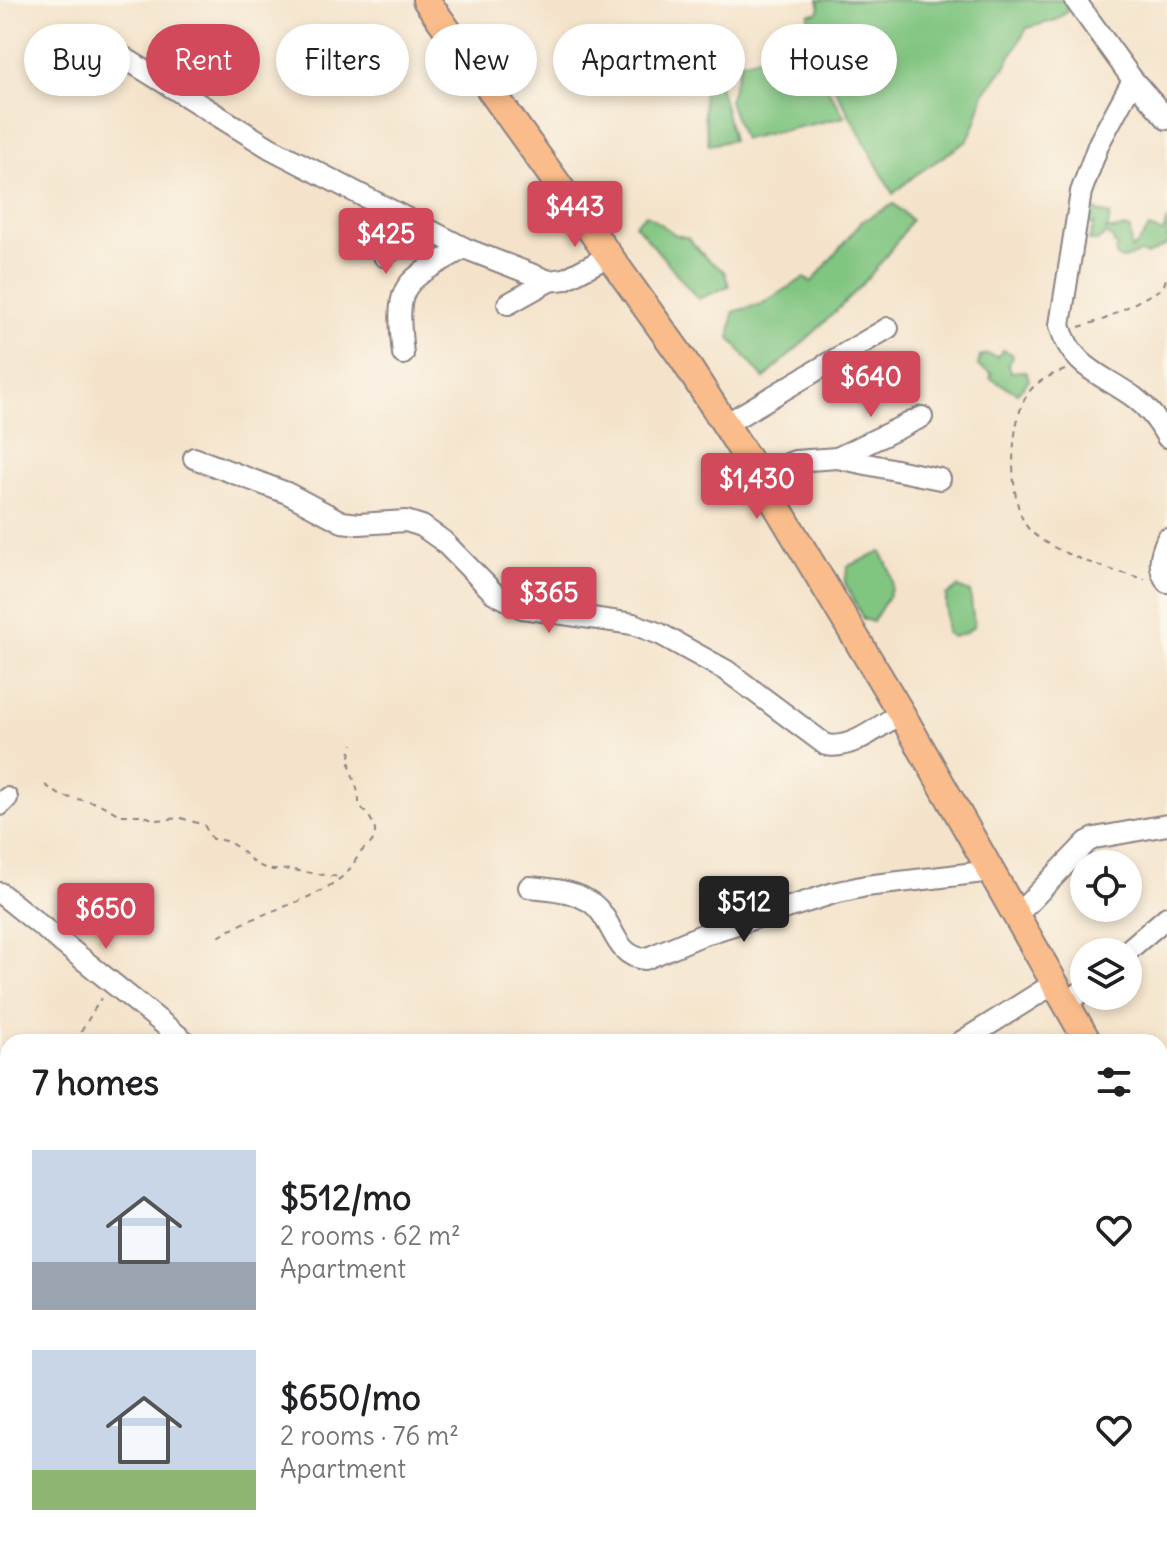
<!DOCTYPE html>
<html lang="en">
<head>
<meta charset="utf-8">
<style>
	:root { --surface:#fff; --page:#f2f2f2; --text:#202124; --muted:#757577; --accent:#d1495b }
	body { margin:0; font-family:Delius,sans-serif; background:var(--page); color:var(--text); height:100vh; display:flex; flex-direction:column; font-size:30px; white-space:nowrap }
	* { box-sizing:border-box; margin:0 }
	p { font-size:26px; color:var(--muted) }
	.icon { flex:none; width:44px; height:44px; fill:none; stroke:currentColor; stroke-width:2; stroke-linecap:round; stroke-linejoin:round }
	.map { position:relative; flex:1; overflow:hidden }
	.drawer { position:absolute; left:0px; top:1034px; width:1168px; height:514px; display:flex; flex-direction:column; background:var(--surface); border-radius:24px 24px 0 0; box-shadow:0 4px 12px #0003 }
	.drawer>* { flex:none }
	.hud { position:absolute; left:24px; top:24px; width:1120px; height:72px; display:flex; gap:16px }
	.tools { position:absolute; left:1070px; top:850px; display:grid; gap:16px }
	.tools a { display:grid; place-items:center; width:72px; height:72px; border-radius:50%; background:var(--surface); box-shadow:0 4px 12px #0003; font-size:40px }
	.price { position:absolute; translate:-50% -68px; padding:0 18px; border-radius:8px; background:var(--accent); color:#fff; font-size:26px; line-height:52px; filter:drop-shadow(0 2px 4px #0008) }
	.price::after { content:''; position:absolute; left:50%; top:48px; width:24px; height:18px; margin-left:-12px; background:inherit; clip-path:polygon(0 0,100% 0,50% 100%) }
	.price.active { background:#222; color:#fff }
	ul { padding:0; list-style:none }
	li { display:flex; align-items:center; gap:24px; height:200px; padding:0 32px }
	li span { display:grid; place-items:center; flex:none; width:224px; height:160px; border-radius:0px; color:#555 }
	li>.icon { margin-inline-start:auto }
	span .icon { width:96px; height:96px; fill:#fffc; stroke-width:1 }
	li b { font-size:34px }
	h2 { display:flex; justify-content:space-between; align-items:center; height:96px; padding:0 32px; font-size:34px }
	.pill { padding:0 28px; border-radius:36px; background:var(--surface); box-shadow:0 4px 12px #0003; font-size:28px; line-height:72px }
	.pill.active { background:var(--accent); color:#fff }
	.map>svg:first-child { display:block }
	.green { fill:#80c580; stroke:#51745e; stroke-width:2 }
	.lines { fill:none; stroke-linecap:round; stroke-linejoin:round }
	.minor-casing { stroke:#8b8282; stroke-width:24 }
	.major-casing { stroke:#8b8282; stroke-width:30 }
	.path { stroke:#8b8282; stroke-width:2; stroke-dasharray:6 6; stroke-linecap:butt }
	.minor { stroke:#fff; stroke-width:20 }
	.major { stroke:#fabc8b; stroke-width:26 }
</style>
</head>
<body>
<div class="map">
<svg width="1167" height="1547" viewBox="0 0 1167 1547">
	<rect width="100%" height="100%" fill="#fbf7ec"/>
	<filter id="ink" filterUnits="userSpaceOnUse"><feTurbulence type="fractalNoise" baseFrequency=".0125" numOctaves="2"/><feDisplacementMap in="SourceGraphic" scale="16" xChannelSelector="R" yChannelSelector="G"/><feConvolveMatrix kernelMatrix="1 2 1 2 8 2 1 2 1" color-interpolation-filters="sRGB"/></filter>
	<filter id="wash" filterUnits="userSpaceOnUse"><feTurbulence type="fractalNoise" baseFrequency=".006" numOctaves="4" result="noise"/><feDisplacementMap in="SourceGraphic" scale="32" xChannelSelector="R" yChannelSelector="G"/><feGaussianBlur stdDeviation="1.8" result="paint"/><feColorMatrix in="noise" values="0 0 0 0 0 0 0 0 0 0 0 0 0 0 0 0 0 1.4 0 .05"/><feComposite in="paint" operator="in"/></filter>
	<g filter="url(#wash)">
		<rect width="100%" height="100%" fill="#f4e3ca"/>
		<g class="green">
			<polygon points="818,0 1069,0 1067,12 1056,20 1027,28 1003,70 984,93 976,122 967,141 914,176 893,194 805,34 809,14 817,13 820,8"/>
			<polygon points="801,45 845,117 743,139 729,101 741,62"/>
			<polygon points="715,69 733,140 709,145 704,115 703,82"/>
			<path d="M894 204 911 220C875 281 815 330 764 379L730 338 733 312 761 304 804 278 812 282 862 221Z"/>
			<path d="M1091 209 1110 215 1108 228 1105 230C1114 232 1121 226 1130 229L1131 250 1137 245 1149 228 1163 233 1167 219V245L1147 255 1140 253 1123 259 1117 257 1115 250 1118 246 1114 244 1113 239 1106 234 1097 241H1089L1094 224H1087L1084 220Z"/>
			<polygon points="646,214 676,235 688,238 706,258 724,271 729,286 698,299 635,224"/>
			<polygon points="1003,350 1012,354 1013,357 1008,364 1011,372 1022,371 1027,373 1029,380 1017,393 990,378 992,374 978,366 980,356 987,354 997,357"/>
			<path d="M881 552C901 588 892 588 873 622L863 619 845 583 848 566Z"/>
			<polygon points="958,587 970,592 974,626 965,633 953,637 946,633 946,596"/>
		</g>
	</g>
	<g filter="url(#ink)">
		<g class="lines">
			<defs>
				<g id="minor">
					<polyline points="1075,0 1133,80 1167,119"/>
					<polyline points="97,41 270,148 464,248 549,281 565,279 611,255"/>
					<path d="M1133 80 1099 143 1081 192 1060 325C1071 368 1104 375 1135 398 1148 408 1159 422 1167 437"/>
					<polyline points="384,256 421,227"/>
					<polyline points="508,304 549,281"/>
					<path d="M403 354C395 280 402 284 464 248"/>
					<polyline points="724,425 888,328"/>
					<path d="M194 458 287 493 342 522 359 524 406 521 422 526 443 541 494 593 522 608 633 624 660 634 727 671 826 745C852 750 879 726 901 713"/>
					<polyline points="837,458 922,417"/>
					<polyline points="758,475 795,461 837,458 940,479"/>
					<path d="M1167 539C1160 555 1157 567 1167 582"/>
					<polyline points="0,805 7,798"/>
					<path d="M529 887C547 889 569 890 585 899 615 913 610 956 645 959L702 935 834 893 866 886 992 871"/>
					<polyline points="0,893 186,1042"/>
					<polyline points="1017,915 1087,842 1095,838 1167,825"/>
					<polyline points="1126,952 1167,917"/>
					<polyline points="1068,1004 1084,989"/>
					<polyline points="961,1042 1055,983"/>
					<polyline points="0,1278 8,1275"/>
					<polyline points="1160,1370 1167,1358"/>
					<polyline points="1089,1540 1090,1547"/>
					<polyline points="223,1547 236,1540"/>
					<polyline points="417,1547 420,1540"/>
					<polyline points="714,1547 719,1540"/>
				</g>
				<g id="major">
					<polyline points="426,0 683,359 758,475 901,713 1088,1042"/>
					<polyline points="1160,1165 1167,1177"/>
				</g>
			</defs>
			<use href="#minor" class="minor-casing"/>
			<use href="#major" class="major-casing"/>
			<g class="path">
				<polyline points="1079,327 1105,319 1163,288 1167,276"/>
				<path d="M1065 370C1051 375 1038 380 1029 392 1009 418 1007 502 1028 528 1047 552 1115 572 1145 579"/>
				<path d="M45 785 61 796 98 803 120 815H141L156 820 181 818 204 825 212 839C242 840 243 861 267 869 274 871 284 869 292 870 309 872 325 876 342 877"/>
				<path d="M219 937C259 910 308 905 343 876 352 869 355 859 362 851 364 848 369 846 371 843 382 829 368 815 359 805 360 780 343 772 353 744"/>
				<polyline points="75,1042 101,998"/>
				<polyline points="0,1149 8,1141"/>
			</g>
			<use href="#minor" class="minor"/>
			<use href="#major" class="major"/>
		</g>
	</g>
</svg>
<div class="tools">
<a><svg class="icon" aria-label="locate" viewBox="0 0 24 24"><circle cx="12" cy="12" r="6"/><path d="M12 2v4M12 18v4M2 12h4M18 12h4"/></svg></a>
<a><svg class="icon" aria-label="layers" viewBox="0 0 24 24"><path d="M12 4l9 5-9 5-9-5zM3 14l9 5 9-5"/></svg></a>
</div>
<b class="price" style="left:575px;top:249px">$443</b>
<b class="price" style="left:386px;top:276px">$425</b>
<b class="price" style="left:871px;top:419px">$640</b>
<b class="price" style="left:757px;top:521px">$1,430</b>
<b class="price" style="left:549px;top:635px">$365</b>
<b class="price active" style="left:744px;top:944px">$512</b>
<b class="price" style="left:106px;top:951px">$650</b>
<div class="hud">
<a class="pill">Buy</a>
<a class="pill active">Rent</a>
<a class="pill">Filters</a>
<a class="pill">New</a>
<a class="pill">Apartment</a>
<a class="pill">House</a>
</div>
<section class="drawer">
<h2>7 homes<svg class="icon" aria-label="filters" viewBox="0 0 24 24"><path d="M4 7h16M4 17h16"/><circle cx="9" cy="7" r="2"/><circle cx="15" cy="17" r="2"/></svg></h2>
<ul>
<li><span style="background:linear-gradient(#c9d6e8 70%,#9aa5b1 0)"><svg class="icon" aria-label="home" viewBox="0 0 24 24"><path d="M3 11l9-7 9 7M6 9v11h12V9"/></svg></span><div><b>$512/mo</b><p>2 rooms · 62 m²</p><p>Apartment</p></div><svg class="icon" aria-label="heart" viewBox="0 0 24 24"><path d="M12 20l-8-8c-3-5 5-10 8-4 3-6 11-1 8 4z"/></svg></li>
<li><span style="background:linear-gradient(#c9d6e8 75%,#8fb573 0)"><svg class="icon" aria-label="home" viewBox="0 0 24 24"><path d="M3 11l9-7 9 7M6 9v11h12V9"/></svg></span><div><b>$650/mo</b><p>2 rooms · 76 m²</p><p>Apartment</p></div><svg class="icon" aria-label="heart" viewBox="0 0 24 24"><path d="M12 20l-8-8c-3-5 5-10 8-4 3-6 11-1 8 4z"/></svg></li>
</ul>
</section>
</div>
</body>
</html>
